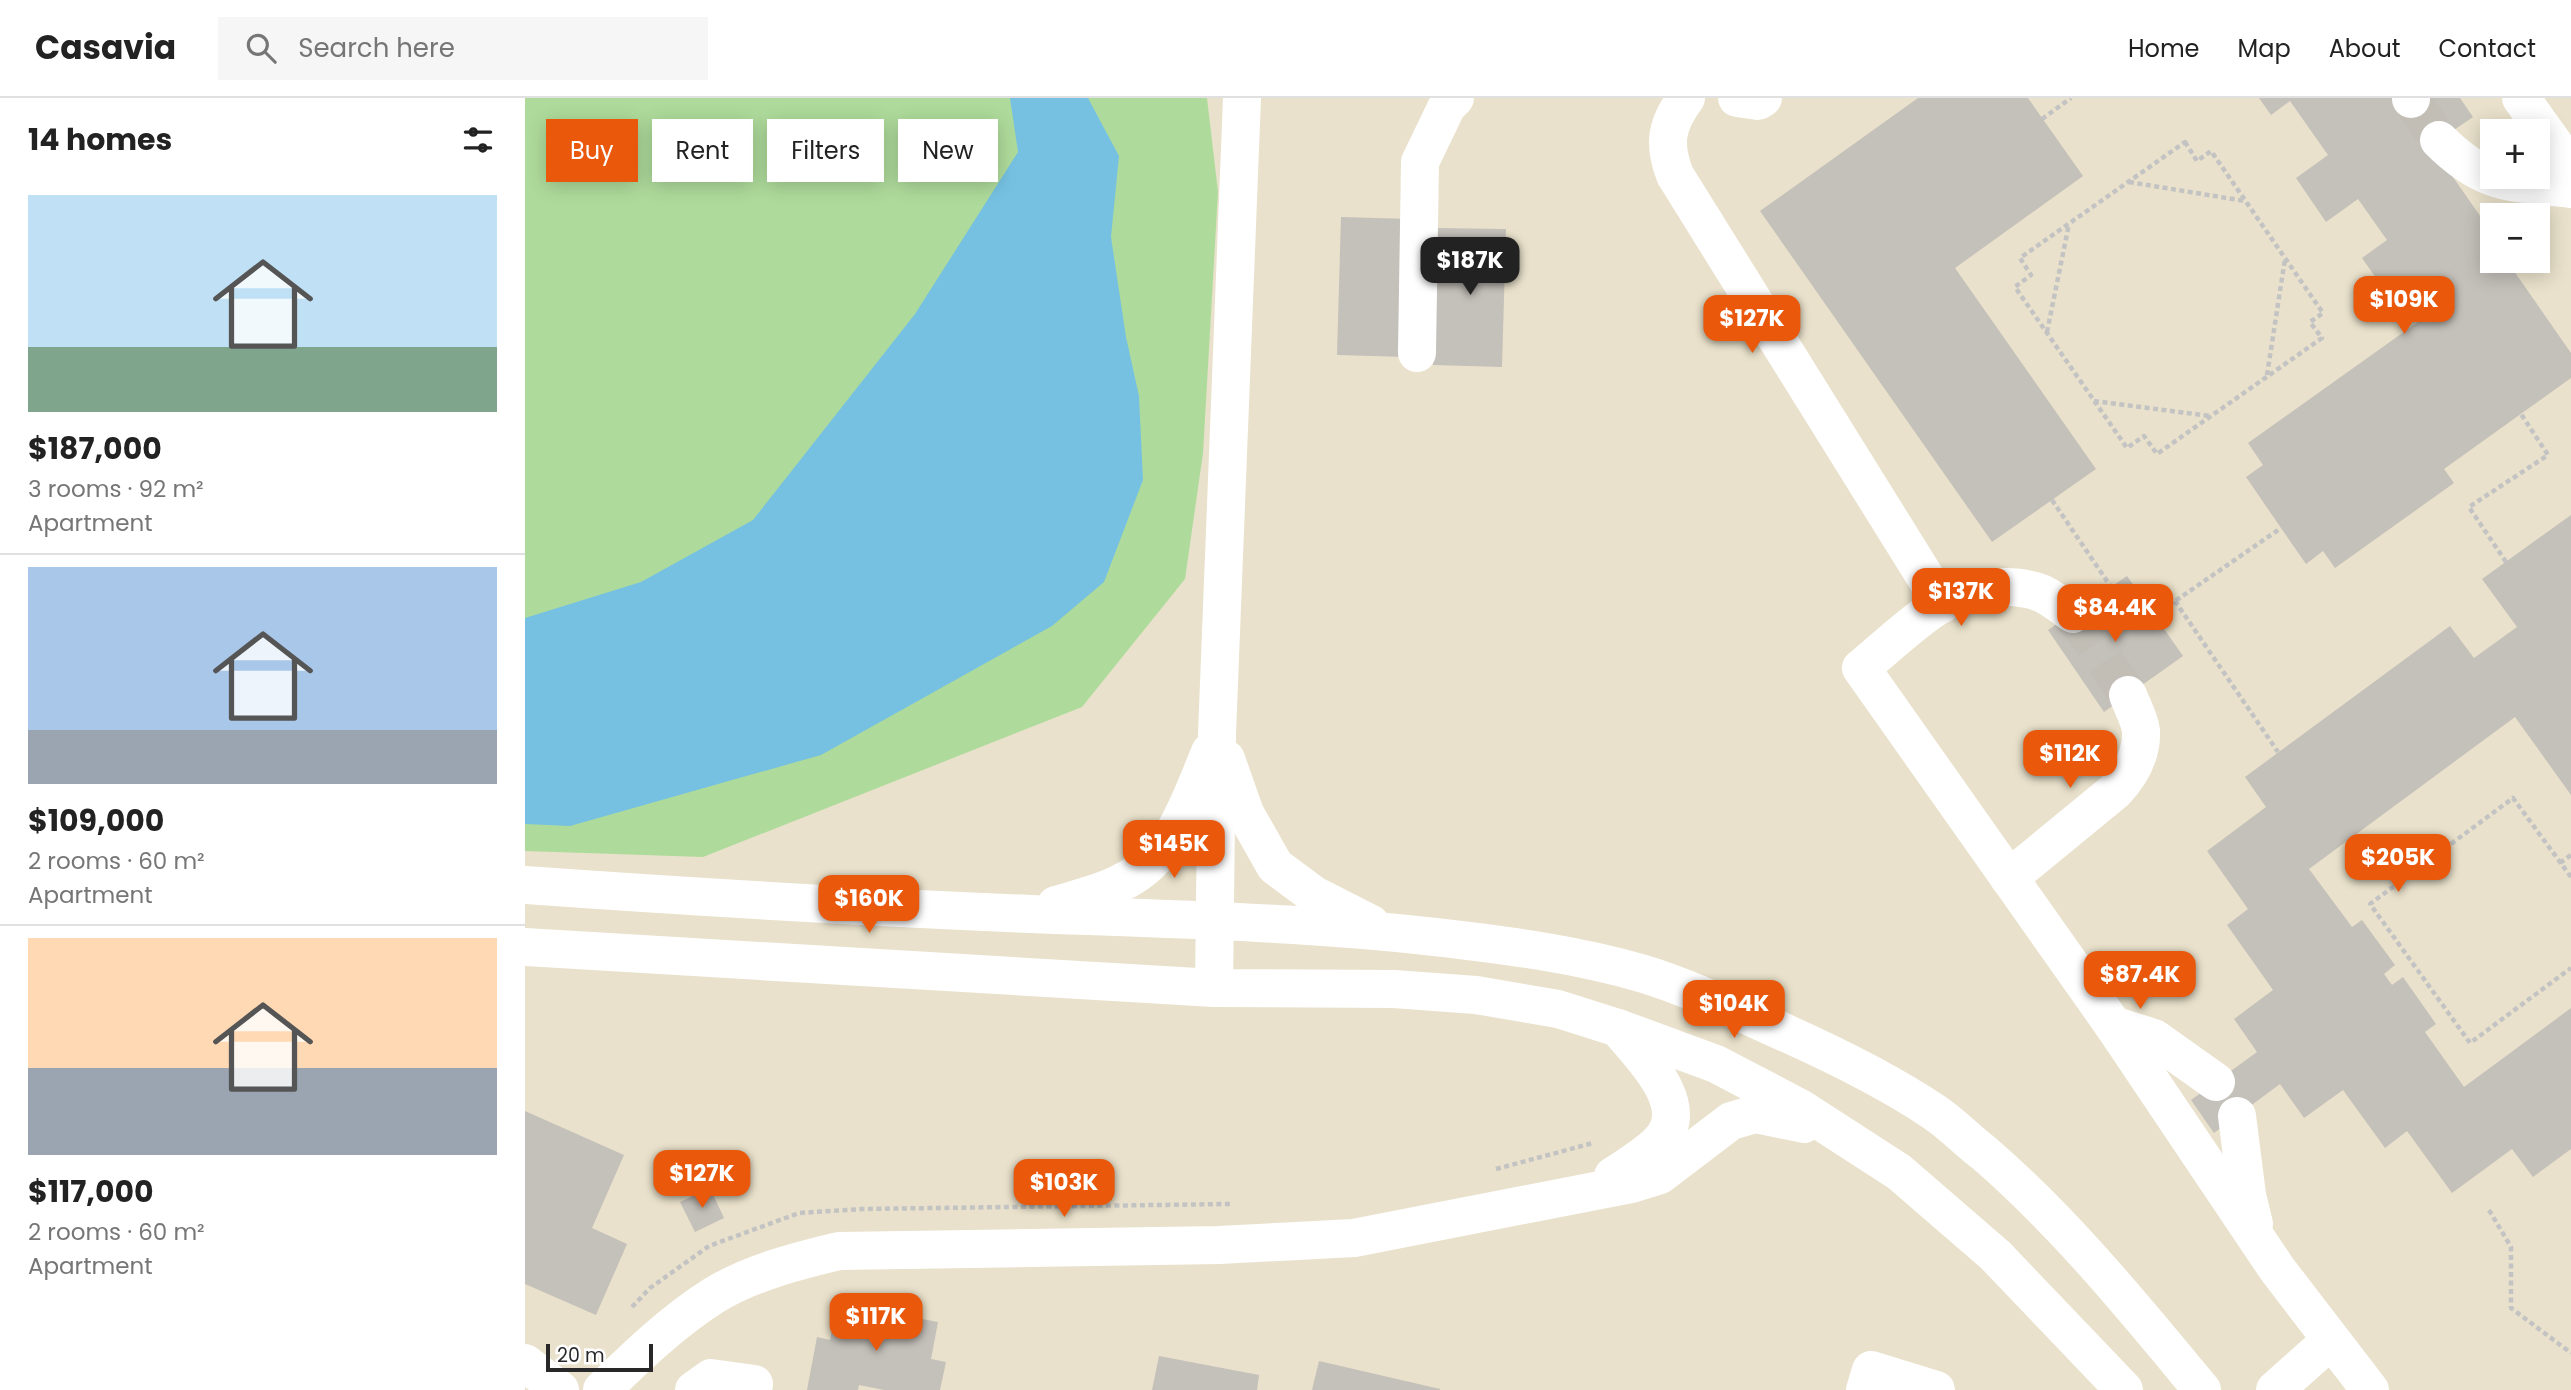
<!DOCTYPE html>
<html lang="en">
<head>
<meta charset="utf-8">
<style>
	:root { --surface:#fff; --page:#f6f6f6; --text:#222; --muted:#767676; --line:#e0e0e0; --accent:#ea580c }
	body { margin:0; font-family:Poppins,sans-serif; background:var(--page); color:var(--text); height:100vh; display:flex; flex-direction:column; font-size:26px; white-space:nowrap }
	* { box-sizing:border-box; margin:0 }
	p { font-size:23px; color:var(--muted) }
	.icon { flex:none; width:38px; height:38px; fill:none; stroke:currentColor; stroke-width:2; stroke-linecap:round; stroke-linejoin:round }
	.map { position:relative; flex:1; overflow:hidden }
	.drawer { display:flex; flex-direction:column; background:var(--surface); width:525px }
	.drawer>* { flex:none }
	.hud { position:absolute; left:21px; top:21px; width:665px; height:63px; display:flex; gap:14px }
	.fabs { position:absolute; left:1955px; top:21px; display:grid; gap:14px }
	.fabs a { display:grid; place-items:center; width:70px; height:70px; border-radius:0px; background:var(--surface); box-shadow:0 4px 18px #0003; font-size:35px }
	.scale { position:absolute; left:21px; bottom:18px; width:107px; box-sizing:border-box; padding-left:7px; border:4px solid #282828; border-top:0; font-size:19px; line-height:24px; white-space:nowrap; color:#282828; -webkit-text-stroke:5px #fff; paint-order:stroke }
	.price { position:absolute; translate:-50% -60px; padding:0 16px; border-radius:14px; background:var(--accent); color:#fff; font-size:23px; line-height:46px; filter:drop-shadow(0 2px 4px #0008) }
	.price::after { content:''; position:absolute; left:50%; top:42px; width:21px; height:16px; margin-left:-10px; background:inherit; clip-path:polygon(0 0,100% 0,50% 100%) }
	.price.on { background:#222; color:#fff }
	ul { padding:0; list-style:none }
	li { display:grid; align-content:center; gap:14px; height:371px; padding:0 28px }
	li+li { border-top:2px solid var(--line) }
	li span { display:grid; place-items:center; height:217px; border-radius:0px; color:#555 }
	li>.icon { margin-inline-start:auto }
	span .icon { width:126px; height:126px; fill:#fffc; stroke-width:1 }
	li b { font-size:30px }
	h2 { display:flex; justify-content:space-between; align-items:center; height:84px; padding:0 28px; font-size:30px }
	.tag { padding:0 24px; border-radius:0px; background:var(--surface); box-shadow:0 4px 18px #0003; font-size:24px; line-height:63px }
	.tag.on { background:var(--accent); color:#fff }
	header { display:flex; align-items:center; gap:42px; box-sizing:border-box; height:98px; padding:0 35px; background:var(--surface); border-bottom:2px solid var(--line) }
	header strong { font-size:33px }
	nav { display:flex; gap:38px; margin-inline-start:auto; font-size:24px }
	.search { width:490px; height:63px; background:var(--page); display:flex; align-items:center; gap:18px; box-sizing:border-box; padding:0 24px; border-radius:0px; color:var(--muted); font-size:26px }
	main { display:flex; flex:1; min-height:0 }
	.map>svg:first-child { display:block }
	.education { fill:#e9e1cb; fill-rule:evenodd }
	.green { fill:#aedb9b }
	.water { fill:#76c1e2 }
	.building { fill:#c4c0ba }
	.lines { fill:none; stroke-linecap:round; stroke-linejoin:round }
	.minor-tunnel { stroke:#c2beb6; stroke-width:38; stroke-dasharray:38 19; stroke-linecap:butt }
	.path { stroke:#c3c3c3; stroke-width:4.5; stroke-dasharray:5 3.5; stroke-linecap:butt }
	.minor { stroke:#fff; stroke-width:38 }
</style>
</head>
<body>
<header>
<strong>Casavia</strong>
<div class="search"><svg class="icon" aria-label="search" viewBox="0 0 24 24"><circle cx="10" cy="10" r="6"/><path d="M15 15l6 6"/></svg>Search here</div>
<nav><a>Home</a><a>Map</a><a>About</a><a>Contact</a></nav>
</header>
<main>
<section class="drawer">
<h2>14 homes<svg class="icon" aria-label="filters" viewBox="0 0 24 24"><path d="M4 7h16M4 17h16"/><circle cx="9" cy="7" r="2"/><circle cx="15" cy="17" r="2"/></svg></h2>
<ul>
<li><span style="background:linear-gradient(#bfe0f5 70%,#7fa58c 0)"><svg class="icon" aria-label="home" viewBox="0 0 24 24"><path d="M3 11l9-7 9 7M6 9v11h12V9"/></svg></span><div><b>$187,000</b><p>3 rooms · 92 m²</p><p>Apartment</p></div></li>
<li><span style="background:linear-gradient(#a9c7e8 75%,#9aa5b1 0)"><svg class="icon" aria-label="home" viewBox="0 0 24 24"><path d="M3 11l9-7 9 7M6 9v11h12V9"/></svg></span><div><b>$109,000</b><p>2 rooms · 60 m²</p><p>Apartment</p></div></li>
<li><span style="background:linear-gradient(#ffd9b3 60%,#9aa5b1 0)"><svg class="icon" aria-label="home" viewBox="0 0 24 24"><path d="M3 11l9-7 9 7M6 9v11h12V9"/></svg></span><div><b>$117,000</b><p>2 rooms · 60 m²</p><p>Apartment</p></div></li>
</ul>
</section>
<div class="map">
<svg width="2046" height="1292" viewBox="0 0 2046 1292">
	<rect width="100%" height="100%" fill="#e9e3da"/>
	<path class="education" d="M0 0H2046V1292H0ZM1967 33H2012V79H1967ZM1967 117H2012V163H1967Z"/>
	<polygon class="green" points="0,0 682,0 693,94 678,355 660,481 557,609 178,759 0,753"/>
	<polygon class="water" points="485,0 563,0 594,58 586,139 601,239 614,298 618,382 579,484 527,528 296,657 45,728 0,726 0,520 116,484 228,422 390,216 493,54"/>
	<g class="building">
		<polygon points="1393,0 1503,0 1558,78 1430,170 1571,371 1467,444 1235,113"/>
		<polygon points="1734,0 1935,0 1948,19 1914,42 1907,49 1967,135 1967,146 1960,150 1967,163 1973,167 1982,163 2046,255 2046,280 1919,371 1929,385 1810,470 1798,453 1781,466 1756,430 1721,379 1738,367 1723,345 1911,211 1905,202 1879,220 1837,160 1862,142 1833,101 1801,124 1771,80 1803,57 1765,3 1746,17"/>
		<polygon points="816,119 885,121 881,259 812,257"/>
		<polygon points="912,130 981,131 977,269 908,267"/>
		<polygon points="2046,417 2046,697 1990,619 1784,771 1827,829 1837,822 1870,867 1859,876 1867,887 1878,879 1911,926 1900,934 1939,989 2046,910 2046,1051 2008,1079 1987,1051 1927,1095 1882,1033 1860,1050 1818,992 1779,1020 1755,986 1689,1035 1666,1002 1732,954 1709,921 1748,892 1702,827 1723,811 1682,753 1741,709 1720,679 1925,528 1949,560 1992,529 1957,481"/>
		<polygon points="1602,478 1658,558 1579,614 1523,532"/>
		<polygon points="0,1013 99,1057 67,1130 102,1146 71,1217 0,1186"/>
		<polygon points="185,1090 199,1120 170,1134 155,1104"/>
		<polygon points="312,1205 413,1224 406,1261 421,1264 415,1292 359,1292 334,1287 333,1292 282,1292 292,1239 305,1242"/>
		<polygon points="634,1258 734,1277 732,1292 627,1292"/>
		<polygon points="794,1263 915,1291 915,1292 787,1292"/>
	</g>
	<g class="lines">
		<g class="minor-tunnel">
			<polyline points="1886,1 1914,42"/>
			<polyline points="1548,516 1603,597"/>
		</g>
		<g class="path">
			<polyline points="1517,21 1546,0"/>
			<polygon points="1660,44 1672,63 1686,53 1798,215 1785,224 1797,240 1632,356 1619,338 1602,350 1490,189 1506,177 1495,160"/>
			<polyline points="1604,84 1720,103"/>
			<polyline points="1522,234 1544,126"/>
			<polyline points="1742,277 1760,161"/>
			<polyline points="1569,303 1685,318"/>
			<polyline points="1527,402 1586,489"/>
			<polyline points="1981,464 1944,409 2023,357 1996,316"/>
			<polyline points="1650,503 1753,654"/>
			<polyline points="1630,517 1756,430"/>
			<polyline points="2035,765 2046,757"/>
			<polyline points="2046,779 1988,700 1845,806 1945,945 2046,870"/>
			<polyline points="971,1071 1068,1045"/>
			<polyline points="1964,1112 1986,1149 1986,1210 2046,1255"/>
			<polyline points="107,1209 125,1190 184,1148 274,1115 337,1111 705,1106"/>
		</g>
		<g class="minor">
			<path d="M1161 0C1141 27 1138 46 1150 77L1417 506"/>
			<polyline points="1212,0 1233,3 1238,0"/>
			<polyline points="1886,0 1886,1"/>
			<polyline points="1996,0 2046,70"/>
			<path d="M1914 42C1960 88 1985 84 2046 91"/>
			<polyline points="892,255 895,64 922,8 930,0"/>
			<path d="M1548 516C1538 509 1527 500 1516 495 1486 484 1444 489 1416 506 1388 523 1362 549 1336 570L1588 927 1752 1171 1845 1292"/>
			<polyline points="701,661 720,715 750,768 789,797 846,826"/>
			<path d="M1484 780 1590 693C1605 677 1617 656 1616 633 1615 622 1607 608 1603 597"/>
			<path d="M0 787C168 799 337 809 506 816 641 821 776 824 910 839 980 847 1051 856 1119 876 1168 891 1216 915 1263 936 1314 959 1363 983 1409 1014 1427 1026 1442 1042 1459 1055 1541 1126 1608 1209 1677 1292"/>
			<path d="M531 807C557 799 585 793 608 778 650 752 667 697 685 654"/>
			<polyline points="0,849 689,890 869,891 951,897 1033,911 1093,930 1191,966 1275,1010 1374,1074 1470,1157 1599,1292"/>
			<polyline points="689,890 692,636 717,0"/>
			<polyline points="1588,927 1629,940 1691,984"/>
			<polyline points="1712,1018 1722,1097 1729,1126"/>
			<path d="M1088 1078C1104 1067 1123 1057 1136 1042 1168 1006 1115 957 1093 930"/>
			<polyline points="0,1265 35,1292"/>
			<path d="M77 1292C112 1258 147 1224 188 1198 225 1175 272 1163 314 1153L694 1147 829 1140 1106 1086 1135 1077 1206 1023 1230 1016 1279 1026"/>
			<polyline points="169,1292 186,1280 229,1286 228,1292"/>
			<polyline points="1340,1292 1346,1272 1411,1292"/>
			<polyline points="1750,1292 1806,1242"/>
		</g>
	</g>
</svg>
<div class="fabs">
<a>+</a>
<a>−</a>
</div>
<div class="scale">20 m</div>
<b class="price on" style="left:945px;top:199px">$187K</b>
<b class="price" style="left:1879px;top:238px">$109K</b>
<b class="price" style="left:1227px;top:257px">$127K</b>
<b class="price" style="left:1436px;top:530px">$137K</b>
<b class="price" style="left:1590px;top:546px">$84.4K</b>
<b class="price" style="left:1545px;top:692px">$112K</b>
<b class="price" style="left:649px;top:782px">$145K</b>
<b class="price" style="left:1873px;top:796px">$205K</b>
<b class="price" style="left:344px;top:837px">$160K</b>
<b class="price" style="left:1615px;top:913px">$87.4K</b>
<b class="price" style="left:1209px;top:942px">$104K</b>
<b class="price" style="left:177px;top:1112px">$127K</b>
<b class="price" style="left:539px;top:1121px">$103K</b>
<b class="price" style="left:351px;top:1255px">$117K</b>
<div class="hud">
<a class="tag on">Buy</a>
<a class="tag">Rent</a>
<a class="tag">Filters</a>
<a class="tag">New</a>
</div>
</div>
</main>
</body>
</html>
